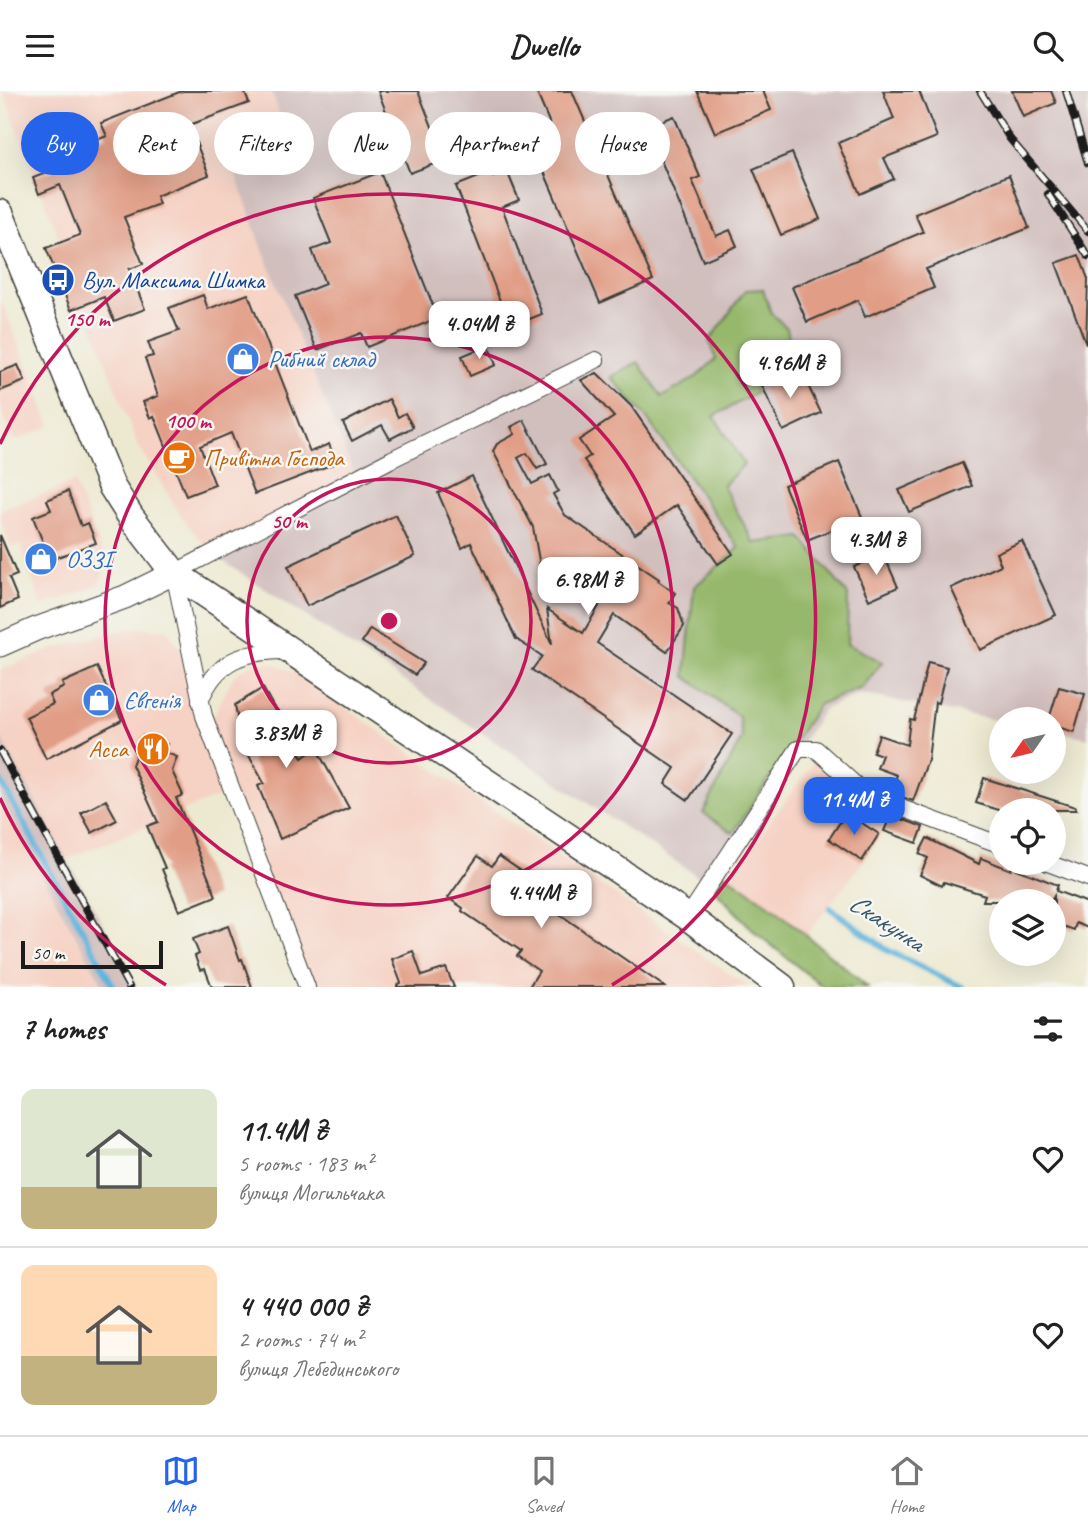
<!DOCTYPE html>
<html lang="en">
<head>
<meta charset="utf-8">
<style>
	:root { --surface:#fff; --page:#f2f2f2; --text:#222; --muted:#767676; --line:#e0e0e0; --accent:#2563eb }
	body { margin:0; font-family:Caveat,sans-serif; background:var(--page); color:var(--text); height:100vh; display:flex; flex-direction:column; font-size:26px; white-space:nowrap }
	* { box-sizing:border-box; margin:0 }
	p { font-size:23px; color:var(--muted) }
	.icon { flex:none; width:38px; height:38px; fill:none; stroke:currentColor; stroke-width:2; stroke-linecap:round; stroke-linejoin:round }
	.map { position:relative; height:896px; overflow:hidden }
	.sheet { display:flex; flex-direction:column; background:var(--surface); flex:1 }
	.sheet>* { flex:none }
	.guide { position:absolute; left:21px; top:21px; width:700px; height:63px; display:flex; gap:14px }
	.needle { width:46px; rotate:236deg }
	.fabs { position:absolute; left:989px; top:616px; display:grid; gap:14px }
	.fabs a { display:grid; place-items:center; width:77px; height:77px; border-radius:50%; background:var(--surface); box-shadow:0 7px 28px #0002; font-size:35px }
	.scale { position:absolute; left:21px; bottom:18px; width:142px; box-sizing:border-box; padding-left:7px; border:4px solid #1c1c1c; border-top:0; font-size:19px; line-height:24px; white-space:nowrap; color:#1c1c1c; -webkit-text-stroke:5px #f6f6f2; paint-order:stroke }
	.price { position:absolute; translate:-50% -60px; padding:0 16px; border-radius:14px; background:#fff; color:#222; font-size:23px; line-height:46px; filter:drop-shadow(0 2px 4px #0008) }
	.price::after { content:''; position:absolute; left:50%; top:42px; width:21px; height:16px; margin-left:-10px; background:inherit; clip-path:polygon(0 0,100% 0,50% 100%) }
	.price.active { background:var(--accent); color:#fff }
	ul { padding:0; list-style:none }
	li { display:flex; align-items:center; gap:21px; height:175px; padding:0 21px }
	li+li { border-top:2px solid var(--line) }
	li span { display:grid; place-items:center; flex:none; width:196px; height:140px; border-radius:14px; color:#555 }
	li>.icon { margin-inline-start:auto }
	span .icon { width:84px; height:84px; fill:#fffc; stroke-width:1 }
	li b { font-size:30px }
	h2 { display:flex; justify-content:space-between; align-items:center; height:84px; padding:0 21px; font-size:30px }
	.chip { padding:0 24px; border-radius:32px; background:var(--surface); box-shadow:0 7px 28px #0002; font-size:24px; line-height:63px }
	.chip.active { background:var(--accent); color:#fff }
	header { display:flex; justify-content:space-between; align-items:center; height:91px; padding:0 21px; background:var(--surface); font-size:32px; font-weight:700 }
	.menu { display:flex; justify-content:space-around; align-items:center; height:98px; border-top:2px solid var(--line); background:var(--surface); font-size:19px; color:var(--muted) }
	.menu a { display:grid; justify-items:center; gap:4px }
	.menu .active { color:var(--accent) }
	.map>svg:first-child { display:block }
	.built { fill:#f6d2c4 }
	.industrial { fill:#d1bfbe }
	.forest { fill:#96b86c; stroke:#596a44; stroke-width:2 }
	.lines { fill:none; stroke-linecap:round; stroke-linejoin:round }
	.stream { stroke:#5fb3db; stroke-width:6 }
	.building { fill:#e19d86 }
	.street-casing { stroke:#3b3b37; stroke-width:18 }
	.secondary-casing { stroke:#3b3b37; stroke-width:25 }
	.primary-casing { stroke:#3b3b37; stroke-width:29 }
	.street { stroke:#fff; stroke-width:16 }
	.secondary { stroke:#fff; stroke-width:23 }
	.primary { stroke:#fff; stroke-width:26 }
	.rail-casing { stroke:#1c1c1c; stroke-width:8 }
	.rail { stroke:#f6f6f2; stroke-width:5; stroke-dasharray:16; stroke-linecap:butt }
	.ring { fill:none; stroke:#c2185b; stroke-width:3.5 }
	.labels { text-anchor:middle; stroke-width:5; stroke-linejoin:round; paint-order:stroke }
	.transit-label { font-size:24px; fill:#164399; stroke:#f6f6f2; text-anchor:start }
	.shop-label { font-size:24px; fill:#366cbe; stroke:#f6f6f2; text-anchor:start }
	.food-label { font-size:24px; fill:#c56008; stroke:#f6f6f2; text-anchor:start }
	.water-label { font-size:26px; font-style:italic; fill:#375868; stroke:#f6f6f2 }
	.centre { fill:#c2185b; stroke:#f6f6f2; stroke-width:3.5 }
	.ring-label { font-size:21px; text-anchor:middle; font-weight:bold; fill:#c2185b; stroke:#f6f6f2; stroke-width:5; stroke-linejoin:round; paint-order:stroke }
</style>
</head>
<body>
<header><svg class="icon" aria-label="menu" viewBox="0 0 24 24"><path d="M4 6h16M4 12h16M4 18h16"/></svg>Dwello<svg class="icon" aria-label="search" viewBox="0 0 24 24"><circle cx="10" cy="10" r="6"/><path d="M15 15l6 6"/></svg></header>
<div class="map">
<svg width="1088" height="896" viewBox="0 0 1088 896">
	<rect width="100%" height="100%" fill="#f6f6f2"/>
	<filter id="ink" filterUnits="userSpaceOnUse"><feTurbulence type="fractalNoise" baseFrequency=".0143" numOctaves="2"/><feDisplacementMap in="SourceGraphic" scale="14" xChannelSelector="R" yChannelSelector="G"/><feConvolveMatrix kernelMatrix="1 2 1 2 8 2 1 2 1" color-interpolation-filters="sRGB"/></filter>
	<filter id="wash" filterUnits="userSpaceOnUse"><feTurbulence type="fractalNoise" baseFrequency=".00686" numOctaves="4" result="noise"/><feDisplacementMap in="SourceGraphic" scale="28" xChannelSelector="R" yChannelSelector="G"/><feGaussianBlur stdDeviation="1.57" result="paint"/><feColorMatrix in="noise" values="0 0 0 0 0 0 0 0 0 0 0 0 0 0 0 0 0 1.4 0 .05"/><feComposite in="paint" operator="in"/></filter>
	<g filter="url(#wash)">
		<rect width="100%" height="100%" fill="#ede9d1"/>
		<g class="built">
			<polygon points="3,0 271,0 285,38 228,63 266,167 356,387 211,462 181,425 137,353"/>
			<polygon points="1,209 51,335 14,350 0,315"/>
			<polygon points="74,391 106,470 105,479 98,492 87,499 41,515 21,454 11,456 0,427 0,420"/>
			<polygon points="133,536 168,539 194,582 208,636 232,588 240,580 251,574 270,571 297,583 748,896 307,896 232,700 67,768 0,644 0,579 56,557"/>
			<polygon points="814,671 874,716 889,721 880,744 862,772 806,845 729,786"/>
			<polygon points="0,708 104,896 0,896"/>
		</g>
		<g class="industrial">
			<polygon points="271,0 1088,0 1088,647 1054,640 1054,628 1001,628 1001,630 860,603 824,618 708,792 211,462 356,387 266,167 228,63 285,38"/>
			<polygon points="0,644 67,768 137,896 104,896 0,708"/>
		</g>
		<g class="forest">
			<path d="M763 198 771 222 787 237 793 265 752 284 756 302 714 325 744 373 723 395 754 452 801 446 848 504 847 553 882 571 862 597 819 613 733 742 703 722 742 647 739 626 685 585 694 496 739 457 645 325 611 286 638 271 662 306 695 287 716 268 709 249C723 235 732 215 746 199Z"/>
			<polygon points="717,777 776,819 868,896 823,896 755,841 708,792"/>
		</g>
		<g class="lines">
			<g class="stream">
				<polyline points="0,689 114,896"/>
				<polyline points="830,817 887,859 962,896"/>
			</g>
		</g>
		<g id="blocks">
			<g class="building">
				<polygon points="182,0 244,0 249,12 189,34 209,84 156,105 159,113 124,126 143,173 129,178 145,218 114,230 104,206 71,219 46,157 80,144 60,94 39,103 33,87 54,79 50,67 107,45 101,32"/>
				<polygon points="378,0 418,0 445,69 410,82"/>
				<polygon points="536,0 572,0 653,189 600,212 536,62 549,57 544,44 553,40"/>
				<polygon points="697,0 763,0 771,19 715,42"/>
				<polygon points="883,0 919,0 937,46 884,67 894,88 860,103 838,52 894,28"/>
				<polygon points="1012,0 1051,0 1056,12 1023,26"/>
				<polygon points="674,25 700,86 692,89 716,145 730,139 737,155 703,170 647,36"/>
				<polygon points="792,62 820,128 781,144 753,78"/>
				<polygon points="507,80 519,109 502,116 542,223 510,236 456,95 491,81 493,86"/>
				<polygon points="380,81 438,227 367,256 361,242 317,259 295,205 325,193 312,159 331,152 313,107"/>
				<polygon points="1009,84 1029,137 926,178 934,197 865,226 858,209 807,231 792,196 923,141 915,123"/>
				<polygon points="1079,164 1088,188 1086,253 1056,172"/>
				<polygon points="248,203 310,361 329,353 336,372 255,403 231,342 200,355 215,394 186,405 154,325 150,327 143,311 158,305 145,267 153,265 148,251 179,240 169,217 203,204 208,218"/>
				<polygon points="488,254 496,274 470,285 462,265"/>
				<polygon points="18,274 25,290 0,300 0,281"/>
				<polygon points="780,279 788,296 805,288 821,322 783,340 759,288"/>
				<polygon points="597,282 631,315 733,463 718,473 677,414 635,443 584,369 590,365 579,349 614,326 581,289"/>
				<polygon points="389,308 398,326 405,322 413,336 390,348 382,334 352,350 343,332"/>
				<polygon points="524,329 547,373 537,378 527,362 518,367 532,393 550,384 558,400 553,403 565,424 659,488 658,490 675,502 669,512 678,517 684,535 667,561 614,524 597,552 732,643 688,709 665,693 675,677 532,579 542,565 516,548 471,452 462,457 438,402 472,385 552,553 547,518 583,542 599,515 540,475 533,436 493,360 497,353 515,343 511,336"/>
				<polygon points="839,371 867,438 839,450 834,438 807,449 784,394"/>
				<polygon points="962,372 972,395 909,421 899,399"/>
				<polygon points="68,400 81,435 88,432 96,452 50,469 33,426 51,419 47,409"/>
				<polygon points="396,424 415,465 307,515 288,475"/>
				<polygon points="0,444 17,484 9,487 18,509 0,517"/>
				<polygon points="1022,450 1056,524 980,559 951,497 1001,474 996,462"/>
				<polygon points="883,462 898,496 869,509 854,476"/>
				<polygon points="370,538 424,572 415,584 362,551"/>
				<polygon points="928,571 947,576 938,612 935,611 928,669 913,710 899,705 901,698 893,695 897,684 877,677 882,664 873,661 879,644 907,654 910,628 914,629"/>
				<polygon points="97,576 122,629 46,668 26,626 53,613 49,604 64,596 62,592"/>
				<polygon points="1059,596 1085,603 1074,641 1054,635 1054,628 1049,628"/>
				<polygon points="263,597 302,667 316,657 349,717 280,748 258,695 264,692 242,652 235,614"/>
				<polygon points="143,645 167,653 164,661 177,666 172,680 183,704 176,707 216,805 179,820 162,778 165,777 147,735 158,731 132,674"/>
				<polygon points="984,687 1075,716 1076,719 999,719 976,712"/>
				<polygon points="106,709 117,729 92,742 81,722"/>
				<polygon points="846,722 879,743 862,770 829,748"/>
				<polygon points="891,724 923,736 917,752 884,740"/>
				<polygon points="927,747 979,773 981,767 1011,779 1012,776 1058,794 1056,800 1088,812 1088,837 1076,832 1074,839 1054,832 1054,805 1051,810 983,810 985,804 944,791 942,795 920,784 928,767 919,763"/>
				<polygon points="478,765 492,775 499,765 560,806 552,818 665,896 529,896 539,880 517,865 521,860 462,820 463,817 448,807"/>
				<polygon points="228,835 240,869 242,868 252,896 212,896 205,878 200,879 195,865 199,863 193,848"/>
				<polygon points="413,860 422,885 446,877 454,896 397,896 397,894 401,892 392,868"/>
			</g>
		</g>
	</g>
	<g filter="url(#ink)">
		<use href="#blocks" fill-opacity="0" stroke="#3b3b37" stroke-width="2"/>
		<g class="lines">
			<defs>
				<g id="street">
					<path d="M200 610C217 568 244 560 287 560"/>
					<polyline points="1048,772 1088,787"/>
					<polyline points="688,826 798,658 816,658 860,698 888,712 1001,754"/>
					<polyline points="307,896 204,625 174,482 392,368 596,269"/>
				</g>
				<polyline id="secondary" points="0,554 36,538 125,506 174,482"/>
				<polyline id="primary" points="0,122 112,396 131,426 174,482 688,826 782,896"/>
			</defs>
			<use href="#street" class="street-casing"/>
			<use href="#secondary" class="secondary-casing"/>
			<use href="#primary" class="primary-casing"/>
			<use href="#street" class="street"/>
			<use href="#secondary" class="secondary"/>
			<use href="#primary" class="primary"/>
			<defs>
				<g id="rail">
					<polyline points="980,0 1010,48 1088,140"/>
					<polyline points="1066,0 1088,72"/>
					<polyline points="1048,103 1088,165"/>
					<polyline points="0,660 129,896"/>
				</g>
			</defs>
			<use href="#rail" class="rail-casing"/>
			<use href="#rail" class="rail"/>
		</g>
	</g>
	<g class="ring">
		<circle cx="389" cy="530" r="142"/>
		<circle cx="389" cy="530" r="284"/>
		<path d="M166 894A427 427 0 0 1 0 707M0 353A427 427 0 1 1 612 894"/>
	</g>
	<defs>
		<symbol id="bus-disc" viewBox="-11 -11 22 22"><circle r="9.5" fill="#1a4fb4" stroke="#f6f6f2"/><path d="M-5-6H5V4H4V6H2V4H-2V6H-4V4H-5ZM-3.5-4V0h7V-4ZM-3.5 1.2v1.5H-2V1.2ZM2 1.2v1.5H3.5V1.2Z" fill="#fff"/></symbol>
		<symbol id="shop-disc" viewBox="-11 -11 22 22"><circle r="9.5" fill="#3f7fe0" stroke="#f6f6f2"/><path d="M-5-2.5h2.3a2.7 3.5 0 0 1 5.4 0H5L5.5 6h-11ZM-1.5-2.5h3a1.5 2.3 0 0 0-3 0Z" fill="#fff"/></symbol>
		<symbol id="cafe-disc" viewBox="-11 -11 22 22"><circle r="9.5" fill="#e8710a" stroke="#f6f6f2"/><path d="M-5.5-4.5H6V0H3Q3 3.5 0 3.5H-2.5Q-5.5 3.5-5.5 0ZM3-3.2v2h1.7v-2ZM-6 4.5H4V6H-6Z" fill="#fff"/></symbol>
		<symbol id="restaurant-disc" viewBox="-11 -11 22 22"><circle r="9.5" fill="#e8710a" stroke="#f6f6f2"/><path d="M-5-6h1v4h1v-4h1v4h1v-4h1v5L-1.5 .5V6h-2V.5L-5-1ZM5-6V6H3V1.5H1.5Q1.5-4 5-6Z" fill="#fff"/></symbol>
	</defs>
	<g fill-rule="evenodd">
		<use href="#bus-disc" x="39" y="170" width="38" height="38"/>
		<use href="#shop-disc" x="224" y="249" width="38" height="38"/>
		<use href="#cafe-disc" x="160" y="348" width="38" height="38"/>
		<use href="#shop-disc" x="22" y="449" width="38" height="38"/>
		<use href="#shop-disc" x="80" y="590" width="38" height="38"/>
		<use href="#restaurant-disc" x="134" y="639" width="38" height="38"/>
	</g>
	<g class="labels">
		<g class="transit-label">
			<text x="82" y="197">Вул. Максима Шимка</text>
		</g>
		<g class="shop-label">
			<text x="268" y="276">Рибний склад</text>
			<text x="66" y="476">ОЗЗІ</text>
			<text x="124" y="617">Євгенія</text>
		</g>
		<g class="food-label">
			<text x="204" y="375">Привітна Господа</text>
			<text x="128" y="666" text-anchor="end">Асса</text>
		</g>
		<g class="water-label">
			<text transform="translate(887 831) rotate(33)" y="9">Скакунка</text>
		</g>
	</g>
	<circle cx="389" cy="530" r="10" class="centre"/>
	<g class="ring-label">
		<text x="87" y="235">150 m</text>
		<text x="188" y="337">100 m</text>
		<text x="289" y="437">50 m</text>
	</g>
</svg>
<div class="fabs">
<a><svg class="needle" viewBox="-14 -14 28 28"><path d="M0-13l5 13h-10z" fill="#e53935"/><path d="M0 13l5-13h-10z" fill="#767676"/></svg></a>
<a><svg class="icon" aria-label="locate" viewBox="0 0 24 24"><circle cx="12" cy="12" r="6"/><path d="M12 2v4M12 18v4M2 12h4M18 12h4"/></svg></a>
<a><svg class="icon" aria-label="layers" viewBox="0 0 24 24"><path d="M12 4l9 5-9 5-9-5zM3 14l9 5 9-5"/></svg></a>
</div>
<div class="scale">50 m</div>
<b class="price" style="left:479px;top:270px">4.04M ₴</b>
<b class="price" style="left:790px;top:309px">4.96M ₴</b>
<b class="price" style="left:876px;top:486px">4.3M ₴</b>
<b class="price" style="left:588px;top:526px">6.98M ₴</b>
<b class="price" style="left:286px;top:679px">3.83M ₴</b>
<b class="price active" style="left:854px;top:746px">11.4M ₴</b>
<b class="price" style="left:541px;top:839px">4.44M ₴</b>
<div class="guide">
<a class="chip active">Buy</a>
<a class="chip">Rent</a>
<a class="chip">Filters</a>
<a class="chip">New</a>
<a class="chip">Apartment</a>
<a class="chip">House</a>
</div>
</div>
<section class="sheet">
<h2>7 homes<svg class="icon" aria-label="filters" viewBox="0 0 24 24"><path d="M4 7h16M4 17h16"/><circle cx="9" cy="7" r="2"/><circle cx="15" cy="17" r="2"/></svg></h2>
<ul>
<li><span style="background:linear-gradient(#dfe7d0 70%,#c2b280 0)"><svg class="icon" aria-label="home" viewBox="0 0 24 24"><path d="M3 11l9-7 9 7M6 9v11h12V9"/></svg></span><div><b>11.4M ₴</b><p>5 rooms · 183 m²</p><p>вулиця Могильчака</p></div><svg class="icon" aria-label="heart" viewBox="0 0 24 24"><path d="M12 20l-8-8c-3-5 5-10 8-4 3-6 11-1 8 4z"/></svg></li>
<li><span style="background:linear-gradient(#ffd9b3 65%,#c2b280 0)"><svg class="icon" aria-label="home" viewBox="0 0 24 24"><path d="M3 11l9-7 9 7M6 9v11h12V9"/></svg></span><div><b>4 440 000 ₴</b><p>2 rooms · 74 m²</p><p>вулиця Лебединського</p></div><svg class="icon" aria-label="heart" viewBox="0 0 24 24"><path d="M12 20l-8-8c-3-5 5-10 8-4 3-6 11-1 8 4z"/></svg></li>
</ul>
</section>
<nav class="menu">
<a class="active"><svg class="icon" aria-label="map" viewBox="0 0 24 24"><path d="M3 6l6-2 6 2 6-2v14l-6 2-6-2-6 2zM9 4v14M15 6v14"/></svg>Map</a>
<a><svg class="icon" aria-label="saved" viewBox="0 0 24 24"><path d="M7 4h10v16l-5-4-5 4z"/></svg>Saved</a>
<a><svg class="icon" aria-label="home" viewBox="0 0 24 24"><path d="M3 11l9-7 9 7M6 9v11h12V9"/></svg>Home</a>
</nav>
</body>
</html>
